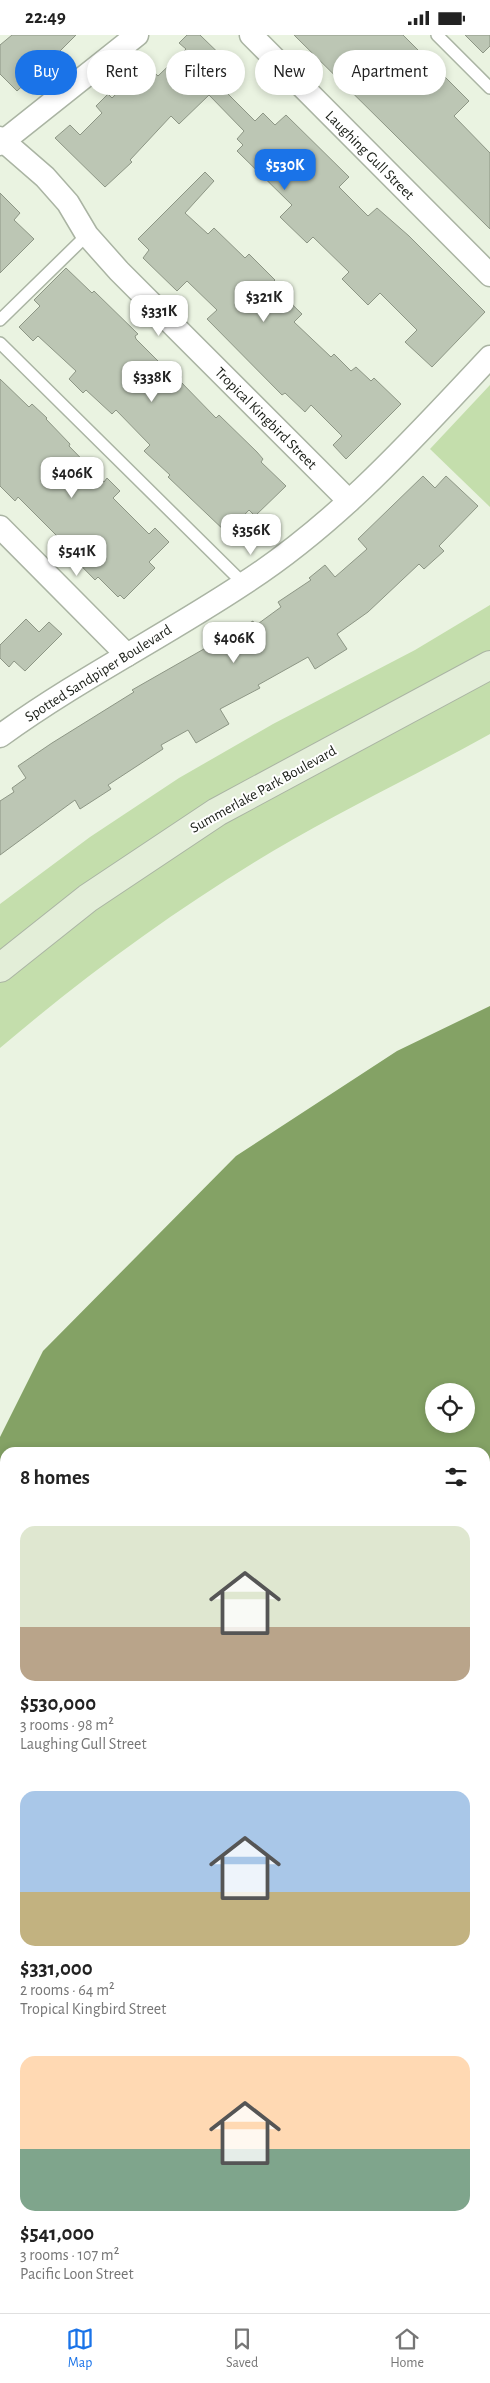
<!DOCTYPE html>
<html lang="en">
<head>
<meta charset="utf-8">
<style>
	:root { --surface:#fff; --page:#f6f6f6; --text:#222; --muted:#767676; --line:#e0e0e0; --accent:#1a73e8 }
	body { margin:0; font-family:"Alegreya Sans",sans-serif; background:var(--page); color:var(--text); height:100vh; display:flex; flex-direction:column; font-size:19px; white-space:nowrap }
	* { box-sizing:border-box; margin:0 }
	p { font-size:16px; color:var(--muted) }
	.icon { flex:none; width:28px; height:28px; fill:none; stroke:currentColor; stroke-width:2; stroke-linecap:round; stroke-linejoin:round }
	.map { position:relative; flex:1; overflow:hidden }
	.drawer { position:absolute; left:0px; top:1412px; width:490px; height:866px; display:flex; flex-direction:column; background:var(--surface); border-radius:15px 15px 0 0; box-shadow:0 2px 8px #0003 }
	.drawer>* { flex:none }
	.top-card { position:absolute; left:15px; top:15px; width:460px; height:45px; display:flex; gap:10px }
	.controls { position:absolute; left:425px; top:1348px; display:grid; gap:10px }
	.controls a { display:grid; place-items:center; width:50px; height:50px; border-radius:50%; background:var(--surface); box-shadow:0 2px 8px #0003; font-size:25px }
	.price { position:absolute; translate:-50% -42px; padding:0 11px; border-radius:10px; background:#fff; color:#222; font-size:16px; line-height:32px; filter:drop-shadow(0 1px 2px #0008) }
	.price::after { content:''; position:absolute; left:50%; top:30px; width:15px; height:11px; margin-left:-8px; background:inherit; clip-path:polygon(0 0,100% 0,50% 100%) }
	.price.on { background:var(--accent); color:#fff }
	ul { padding:0; list-style:none }
	li { display:grid; align-content:center; gap:10px; height:265px; padding:0 20px }
	li span { display:grid; place-items:center; height:155px; border-radius:15px; color:#555 }
	li>.icon { margin-inline-start:auto }
	span .icon { width:90px; height:90px; fill:#fffc; stroke-width:1 }
	li b { font-size:21px }
	h2 { display:flex; justify-content:space-between; align-items:center; height:60px; padding:0 20px; font-size:21px }
	.tag { padding:0 18px; border-radius:22px; background:var(--surface); box-shadow:0 2px 8px #0003; font-size:18px; line-height:45px }
	.tag.on { background:var(--accent); color:#fff }
	.status { display:flex; justify-content:space-between; align-items:center; height:35px; padding:0 25px; background:var(--surface); direction:ltr }
	.status svg { height:14px; fill:currentColor }
	.tabs { display:flex; justify-content:space-around; align-items:center; height:70px; border-top:1px solid var(--line); background:var(--surface); font-size:14px; color:var(--muted) }
	.tabs a { display:grid; justify-items:center; gap:2px }
	.tabs .on { color:var(--accent) }
	.map>svg:first-child { display:block }
	.green { fill:#c4deac }
	.water { fill:#84a265; fill-rule:evenodd }
	.building { fill:#bcc6b4; stroke:#8d9685 }
	.lines { fill:none; stroke-linecap:round; stroke-linejoin:round }
	.service-casing { stroke:#aab4a3; stroke-width:14 }
	.minor-casing { stroke:#aab4a3; stroke-width:25 }
	.secondary-casing { stroke:#aab4a3; stroke-width:30 }
	.service { stroke:#fff; stroke-width:11 }
	.minor { stroke:#fff; stroke-width:22 }
	.secondary { stroke:#e3eed8; stroke-width:28 }
	.labels { text-anchor:middle; stroke-width:4; stroke-linejoin:round; paint-order:stroke }
	.street-label { font-size:15px; fill:#191d16; stroke:#fff }
</style>
</head>
<body>
<div class="status"><b>22:49</b><svg viewBox="0 0 49 12"><path d="M0 12V9h3v3zM5 12V6h3v6zM10 12V3h3v9zM15 12V0h3v12zM26 1h20v11H26zM47 4h2v5h-2z"/></svg></div>
<div class="map">
<svg width="490" height="2278" viewBox="0 0 490 2278">
	<rect width="100%" height="100%" fill="#eaf3e1"/>
	<g class="green">
		<polygon points="490,350 490,472 430,414"/>
		<polygon points="490,570 490,616 0,918 0,869 90,802 179,743 273,689 415,615"/>
		<path d="M490 630V699C418 739 344 774 273 816 176 874 86 940 0 1013V933L88 863Z"/>
	</g>
	<g class="water">
		<path d="M490 971V1915L485 1919V1418H5V1523H0V1402L43 1316 236 1121 397 1016ZM466 1356V1389H434V1356Z"/>
		<polygon points="0,1927 5,1928 5,2153 0,2155"/>
		<polygon points="376,2274 436,2274 465,2278 380,2278"/>
	</g>
	<g class="building">
		<polygon points="12,0 76,0 57,19 53,15 30,39 32,42 17,56 0,39 0,10"/>
		<polygon points="187,0 200,0 237,36 221,52 255,86 263,78 275,90 286,80 349,142 339,152 368,181 377,173 409,201 485,277 432,332 405,307 417,295 380,258 368,270 342,244 349,237 313,202 307,208 280,182 292,170 237,116 243,110 237,104 244,96 209,60 179,89 171,81 130,125 132,127 105,152 55,103 70,90 80,100 102,78 96,71 108,59 112,63 146,30 158,41 186,14 179,8"/>
		<polygon points="294,0 403,0 469,66 454,81 490,118 490,194"/>
		<polygon points="465,0 490,0 490,11 483,18"/>
		<polygon points="205,137 214,146 185,178 208,199 214,193 245,223 249,219 275,245 271,249 302,279 294,287 331,322 334,319 351,336 356,332 371,346 374,343 401,369 346,424 333,410 342,401 311,370 305,377 285,358 282,360 207,284 217,275 187,246 177,256 143,223 149,215 138,204"/>
		<polygon points="0,158 20,178 14,185 34,204 0,238"/>
		<polygon points="66,233 92,258 94,256 138,299 135,301 136,304 166,334 169,330 182,342 179,345 216,383 219,380 257,417 263,424 261,427 286,451 255,481 249,475 227,498 168,442 170,440 144,416 150,410 116,375 112,379 86,355 83,358 69,344 76,336 38,301 33,306 19,292 40,271 34,265"/>
		<polygon points="0,344 29,372 32,369 47,383 46,384 70,409 69,411 104,447 107,443 120,456 113,463 149,499 155,493 169,507 149,527 155,533 124,564 120,560 118,562 98,542 95,545 56,505 59,503 18,462 15,466 0,451"/>
		<polygon points="423,441 435,453 446,441 478,471 439,511 444,516 424,534 419,529 368,577 337,599 347,614 315,634 308,622 258,650 260,653 220,674 229,689 196,708 188,695 161,710 163,714 108,750 111,754 80,774 75,765 0,820 0,766 14,757 12,753 26,743 18,731 52,708 134,657 132,655 253,586 255,591 281,572 278,567 311,545 309,543 325,530 335,542 367,514 358,504"/>
		<polygon points="26,584 39,597 49,587 62,599 25,636 14,626 9,632 0,623 0,610"/>
	</g>
	<g class="lines">
		<defs>
			<g id="service">
				<polyline points="437,0 490,53"/>
				<polyline points="0,285 87,200"/>
				<polyline points="0,308 244,549"/>
			</g>
			<g id="minor">
				<polyline points="251,0 490,240"/>
				<polyline points="0,103 45,142 68,168 87,200 119,236 349,466"/>
				<polyline points="0,109 137,0"/>
				<polyline points="0,492 127,620"/>
				<path d="M0 701C77 645 163 602 243 549 338 488 413 404 490 322"/>
			</g>
			<polyline id="secondary" points="0,933 88,863 217,777 490,630"/>
		</defs>
		<use href="#service" class="service-casing"/>
		<use href="#minor" class="minor-casing"/>
		<use href="#secondary" class="secondary-casing"/>
		<use href="#service" class="service"/>
		<use href="#minor" class="minor"/>
		<use href="#secondary" class="secondary"/>
	</g>
	<g class="labels">
		<g class="street-label">
			<text transform="translate(370 120) rotate(45)" y="5">Laughing Gull Street</text>
			<text transform="translate(266 383) rotate(45)" y="5">Tropical Kingbird Street</text>
			<text transform="translate(98 638) rotate(-32)" y="5">Spotted Sandpiper Boulevard</text>
			<text transform="translate(263 754) rotate(-29)" y="5">Summerlake Park Boulevard</text>
		</g>
	</g>
</svg>
<div class="controls">
<a><svg class="icon" aria-label="locate" viewBox="0 0 24 24"><circle cx="12" cy="12" r="6"/><path d="M12 2v4M12 18v4M2 12h4M18 12h4"/></svg></a>
</div>
<b class="price on" style="left:285px;top:156px">$530K</b>
<b class="price" style="left:264px;top:288px">$321K</b>
<b class="price" style="left:159px;top:302px">$331K</b>
<b class="price" style="left:152px;top:368px">$338K</b>
<b class="price" style="left:72px;top:464px">$406K</b>
<b class="price" style="left:251px;top:521px">$356K</b>
<b class="price" style="left:77px;top:542px">$541K</b>
<b class="price" style="left:234px;top:629px">$406K</b>
<div class="top-card">
<a class="tag on">Buy</a>
<a class="tag">Rent</a>
<a class="tag">Filters</a>
<a class="tag">New</a>
<a class="tag">Apartment</a>
</div>
<section class="drawer">
<h2>8 homes<svg class="icon" aria-label="filters" viewBox="0 0 24 24"><path d="M4 7h16M4 17h16"/><circle cx="9" cy="7" r="2"/><circle cx="15" cy="17" r="2"/></svg></h2>
<ul>
<li><span style="background:linear-gradient(#dfe7d0 65%,#b9a48a 0)"><svg class="icon" aria-label="home" viewBox="0 0 24 24"><path d="M3 11l9-7 9 7M6 9v11h12V9"/></svg></span><div><b>$530,000</b><p>3 rooms · 98 m²</p><p>Laughing Gull Street</p></div></li>
<li><span style="background:linear-gradient(#a9c7e8 65%,#c2b280 0)"><svg class="icon" aria-label="home" viewBox="0 0 24 24"><path d="M3 11l9-7 9 7M6 9v11h12V9"/></svg></span><div><b>$331,000</b><p>2 rooms · 64 m²</p><p>Tropical Kingbird Street</p></div></li>
<li><span style="background:linear-gradient(#ffd9b3 60%,#7fa58c 0)"><svg class="icon" aria-label="home" viewBox="0 0 24 24"><path d="M3 11l9-7 9 7M6 9v11h12V9"/></svg></span><div><b>$541,000</b><p>3 rooms · 107 m²</p><p>Pacific Loon Street</p></div></li>
</ul>
</section>
</div>
<nav class="tabs">
<a class="on"><svg class="icon" aria-label="map" viewBox="0 0 24 24"><path d="M3 6l6-2 6 2 6-2v14l-6 2-6-2-6 2zM9 4v14M15 6v14"/></svg>Map</a>
<a><svg class="icon" aria-label="saved" viewBox="0 0 24 24"><path d="M7 4h10v16l-5-4-5 4z"/></svg>Saved</a>
<a><svg class="icon" aria-label="home" viewBox="0 0 24 24"><path d="M3 11l9-7 9 7M6 9v11h12V9"/></svg>Home</a>
</nav>
</body>
</html>
